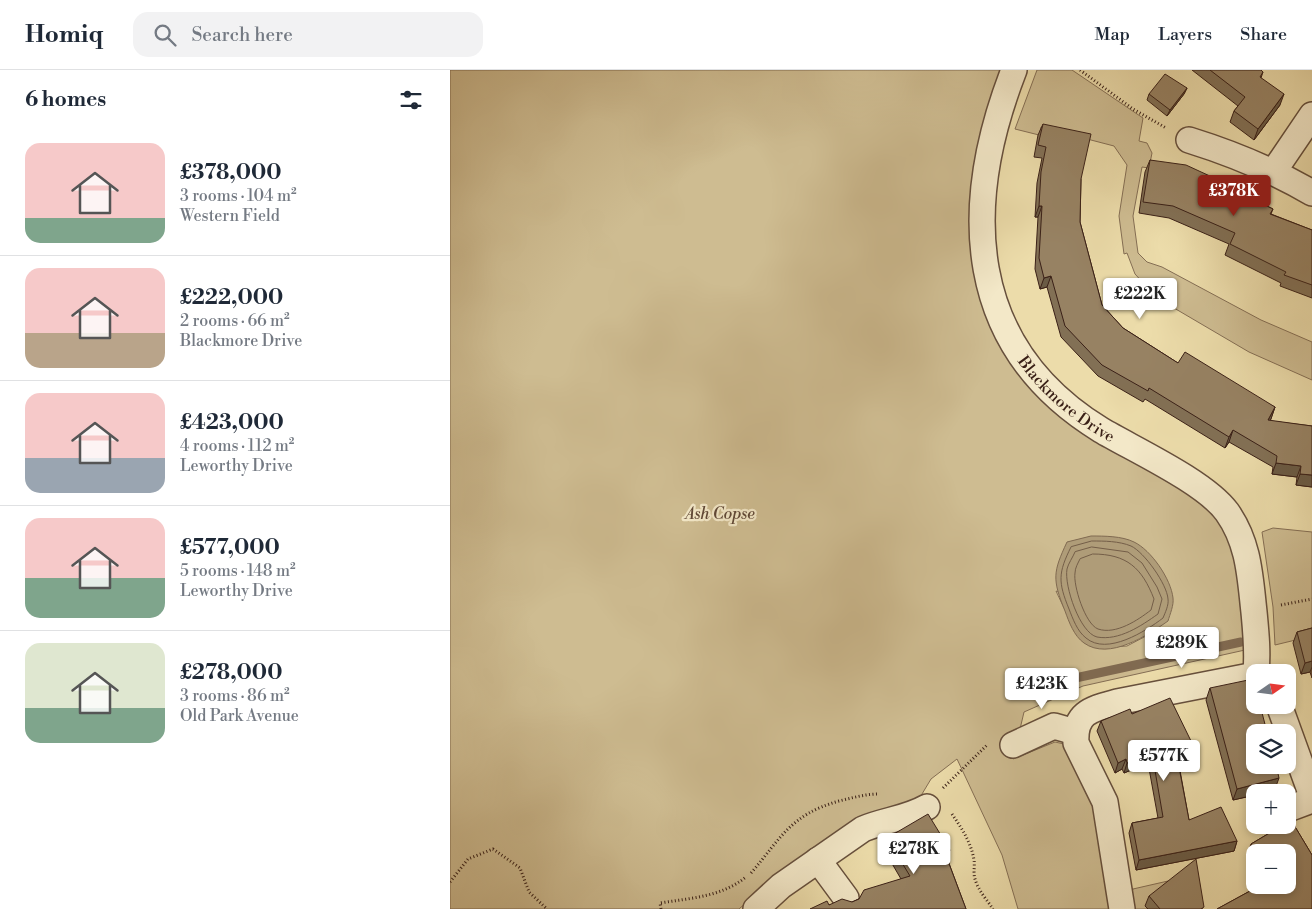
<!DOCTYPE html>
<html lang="en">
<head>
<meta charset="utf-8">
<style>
	:root { --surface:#fff; --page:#f2f2f3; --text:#1f2937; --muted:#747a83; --line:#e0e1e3; --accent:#8f2418 }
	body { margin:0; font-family:"Libre Bodoni",serif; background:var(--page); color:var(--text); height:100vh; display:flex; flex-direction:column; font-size:19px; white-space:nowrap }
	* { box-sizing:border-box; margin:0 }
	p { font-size:16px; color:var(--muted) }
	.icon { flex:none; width:28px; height:28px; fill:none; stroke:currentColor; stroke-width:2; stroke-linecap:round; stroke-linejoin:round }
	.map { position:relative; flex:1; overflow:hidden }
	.sheet { display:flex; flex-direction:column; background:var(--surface); width:450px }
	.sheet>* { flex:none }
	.needle { width:32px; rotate:76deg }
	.tools { position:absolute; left:796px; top:594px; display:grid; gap:10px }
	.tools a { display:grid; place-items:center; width:50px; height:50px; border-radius:10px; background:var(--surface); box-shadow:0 2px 8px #0003; font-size:25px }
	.price { position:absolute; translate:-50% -42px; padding:0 11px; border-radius:5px; background:#fff; color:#222; font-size:16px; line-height:32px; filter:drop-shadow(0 1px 2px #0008) }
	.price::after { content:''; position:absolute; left:50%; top:30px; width:15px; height:11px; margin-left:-8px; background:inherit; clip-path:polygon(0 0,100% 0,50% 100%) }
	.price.current { background:var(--accent); color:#fff }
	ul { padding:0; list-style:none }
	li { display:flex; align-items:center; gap:15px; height:125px; padding:0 25px }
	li+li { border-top:1px solid var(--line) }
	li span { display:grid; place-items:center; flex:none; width:140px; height:100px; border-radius:15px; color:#555 }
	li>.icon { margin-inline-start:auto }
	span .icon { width:60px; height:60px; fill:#fffc; stroke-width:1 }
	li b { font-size:21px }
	h2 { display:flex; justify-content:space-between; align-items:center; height:60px; padding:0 25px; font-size:21px }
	header { display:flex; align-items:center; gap:30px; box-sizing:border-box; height:70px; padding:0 25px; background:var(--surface); border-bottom:1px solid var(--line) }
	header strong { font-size:24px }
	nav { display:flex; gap:28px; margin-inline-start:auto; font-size:18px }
	.search { width:350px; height:45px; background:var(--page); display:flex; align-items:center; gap:12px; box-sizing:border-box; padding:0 18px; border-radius:15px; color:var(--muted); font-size:19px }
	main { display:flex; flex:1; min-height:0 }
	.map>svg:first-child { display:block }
	.green { fill:#cebc91; stroke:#846e54; fill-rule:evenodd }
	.water { fill:#af9c78; stroke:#806a51 }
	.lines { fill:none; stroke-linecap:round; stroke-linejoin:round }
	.shore { stroke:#745e48; stroke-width:1 }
	.stream { stroke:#806a51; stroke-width:9 }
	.minor-casing { stroke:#664f3c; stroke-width:28 }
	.path { stroke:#3a2017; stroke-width:3; stroke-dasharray:1 2.5; stroke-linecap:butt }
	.minor { stroke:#f3e8c8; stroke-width:25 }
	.wall { fill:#827055; stroke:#3a2017 }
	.shaded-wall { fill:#6a5b45; stroke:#3a2017 }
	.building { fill:#978263; stroke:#3a2017 }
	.labels { text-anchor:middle; stroke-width:4.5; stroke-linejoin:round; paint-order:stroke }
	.street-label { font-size:16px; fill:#3a2017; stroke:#f3e8c8 }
	.park-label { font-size:16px; font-style:italic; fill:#5f4736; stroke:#f3e8c8 }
</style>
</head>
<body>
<header>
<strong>Homiq</strong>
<div class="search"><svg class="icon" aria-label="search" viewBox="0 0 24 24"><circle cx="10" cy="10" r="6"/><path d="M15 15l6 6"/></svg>Search here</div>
<nav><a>Map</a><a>Layers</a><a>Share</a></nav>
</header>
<main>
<section class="sheet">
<h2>6 homes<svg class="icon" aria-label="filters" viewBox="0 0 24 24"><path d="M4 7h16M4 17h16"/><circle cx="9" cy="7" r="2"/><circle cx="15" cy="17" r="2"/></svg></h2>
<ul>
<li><span style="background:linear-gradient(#f6c9c9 75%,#7fa58c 0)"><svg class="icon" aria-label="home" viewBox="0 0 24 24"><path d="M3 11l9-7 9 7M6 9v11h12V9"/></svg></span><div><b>£378,000</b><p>3 rooms · 104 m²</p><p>Western Field</p></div></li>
<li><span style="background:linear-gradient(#f6c9c9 65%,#b9a48a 0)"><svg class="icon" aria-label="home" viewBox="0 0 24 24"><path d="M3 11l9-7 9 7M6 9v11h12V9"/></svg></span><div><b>£222,000</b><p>2 rooms · 66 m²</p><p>Blackmore Drive</p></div></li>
<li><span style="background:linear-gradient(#f6c9c9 65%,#9aa5b1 0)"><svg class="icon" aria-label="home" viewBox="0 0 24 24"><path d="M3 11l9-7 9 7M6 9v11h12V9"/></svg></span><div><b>£423,000</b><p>4 rooms · 112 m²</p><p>Leworthy Drive</p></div></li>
<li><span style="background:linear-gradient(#f6c9c9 60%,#7fa58c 0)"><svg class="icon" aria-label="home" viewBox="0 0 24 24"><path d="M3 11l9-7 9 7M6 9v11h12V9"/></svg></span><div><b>£577,000</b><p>5 rooms · 148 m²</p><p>Leworthy Drive</p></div></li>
<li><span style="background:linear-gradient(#dfe7d0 65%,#7fa58c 0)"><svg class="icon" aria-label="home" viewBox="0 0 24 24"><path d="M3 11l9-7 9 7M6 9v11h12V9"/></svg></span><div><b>£278,000</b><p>3 rooms · 86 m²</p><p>Old Park Avenue</p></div></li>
</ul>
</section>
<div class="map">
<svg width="862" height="839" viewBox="0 0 862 839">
	<rect width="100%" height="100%" fill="#ecdcaa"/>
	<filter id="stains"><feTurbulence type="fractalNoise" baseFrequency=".004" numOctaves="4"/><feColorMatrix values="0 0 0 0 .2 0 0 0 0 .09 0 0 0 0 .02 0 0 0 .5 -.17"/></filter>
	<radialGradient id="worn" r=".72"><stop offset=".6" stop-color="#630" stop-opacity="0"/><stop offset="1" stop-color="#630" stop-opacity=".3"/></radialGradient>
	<g class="green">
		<path d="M0 0H556L538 39V247L561 293 576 313 598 336 625 357 752 432 783 466 795 580 633 616 574 642 563 689 605 672 614 674 649 746 663 839H568L552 785 507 689 481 709 466 734 405 749 336 798 289 839H0ZM606 521 698 565 677 576 647 578 614 538Z"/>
		<polygon points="587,0 622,0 693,48 689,71 697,73 702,83 699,98 692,97 683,146 688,183 697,192 712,197 811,250 862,272 862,310 799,282 707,228 685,204 677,183 674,184 669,146 677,95 664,76 591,57 589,65 565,59"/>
		<polygon points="823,458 862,462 862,566 825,575 823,537 812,462"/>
		<polygon points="718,811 696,836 697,839 683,839 680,826 683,819"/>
	</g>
	<path class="water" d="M641 466C654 466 672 466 684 472 701 480 721 509 723 528 724 535 720 544 718 551 698 565 659 591 634 573 624 566 619 552 615 541 602 509 603 502 617 472Z"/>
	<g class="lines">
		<g class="shore">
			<path d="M642 471C654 471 669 471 681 476 694 482 717 514 718 529 719 535 715 543 713 548 696 561 657 586 636 568 627 561 623 549 619 539 608 512 608 503 621 477Z"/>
			<path d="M642 477 678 482 692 493 707 517 712 529 708 544C691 556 669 571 647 567 630 563 614 516 617 499 618 494 623 487 625 482Z"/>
			<path d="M643 484C677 484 692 498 704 529L701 540C688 550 666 565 648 559 635 554 623 515 625 503 625 498 628 493 630 489Z"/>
		</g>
		<polyline class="stream" points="584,617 791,572"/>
		<defs>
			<g id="minor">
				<path id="s1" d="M564 0C511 136 514 276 651 360 685 380 755 412 777 442 799 473 800 506 804 542 806 563 808 582 806 602"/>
				<path d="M739 70C784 84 821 99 862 123"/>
				<polyline points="824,101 862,45"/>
				<polyline points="829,635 862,726"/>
				<polyline points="563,675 604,656 625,662"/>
				<polyline points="838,739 862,730"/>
				<polyline points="368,790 396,828"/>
				<path d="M306 839 331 816 413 759C434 750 456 749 477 737"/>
				<path d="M672 839 655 732 626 673C624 642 642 639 667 632L805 605"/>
			</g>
		</defs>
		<use href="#minor" class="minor-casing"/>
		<g class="path">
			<polyline points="630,0 683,39 716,58"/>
			<polyline points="831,535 862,529"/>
			<polyline points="493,718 537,675"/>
			<path d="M502 744C512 759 521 772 524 790 525 796 523 803 525 809 528 820 537 830 543 839"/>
			<path d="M301 803C332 767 340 745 389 731 402 728 415 724 428 724"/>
			<polyline points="0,812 18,789 43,779 70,798 79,822 97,839"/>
			<path d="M211 839 210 833C241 828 271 827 296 807"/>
		</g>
		<use href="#minor" class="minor"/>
	</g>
	<g class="wall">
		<polygon points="742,0 811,0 813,2 811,8 830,35 804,70 780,52 784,41 788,36"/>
		<polygon points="737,18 734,24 717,46 697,30 699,24"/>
		<polygon points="593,54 631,109 630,152 652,235 673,258 728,293 825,337 820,351 862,356 862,417 846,415 847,407 822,404 823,397 779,372 775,378 695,329 693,332 648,306 611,267 597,217 590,219 585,199 588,147 585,147 587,113 592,88 584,87 588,65"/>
		<polygon points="700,90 790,123 823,139 821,144 862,160 862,228 830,216 831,213 775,185 779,174 719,148 689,143 695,102"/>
		<polygon points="862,558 862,608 860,602 851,604 843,573 847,562"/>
		<polygon points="760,618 825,719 805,722 805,725 783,730 756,630"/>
		<polygon points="682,644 737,681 727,684 739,750 787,771 784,781 686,800 679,763 682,753 708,748 698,693 674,703 672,699 665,703 647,661 651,651"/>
		<polygon points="841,750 862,785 862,839 767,839 811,815 838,815 838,782 805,782 805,798 797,784 801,774 833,755 838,755 838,752"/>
		<polygon points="437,768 497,788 516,839 379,835 402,832 451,809 433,778"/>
		<polygon points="699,826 753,839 698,839 695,836"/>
	</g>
	<g class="shaded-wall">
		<polygon points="737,18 734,24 717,46 720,40"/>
		<polygon points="834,24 830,35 804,70 808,59"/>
		<polygon points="589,136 592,136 588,147 585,147"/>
		<polygon points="601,206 597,217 590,219 594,208"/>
		<polygon points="825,337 821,349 814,362 818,350"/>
		<polygon points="783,360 779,372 775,378 779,367"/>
		<polygon points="826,393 851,396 847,407 822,404"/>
		<polygon points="850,404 862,405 862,417 846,415"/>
		<polygon points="862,591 862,597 860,602 851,604 855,593"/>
		<polygon points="741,671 737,681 721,686 725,676"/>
		<polygon points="702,683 698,693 674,703 677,693"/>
		<polygon points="676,689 672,699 665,703 668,693"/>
		<polygon points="829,708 825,719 813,722 805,722 805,725 783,730 787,719"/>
		<polygon points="787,771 784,781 686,800 689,790"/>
		<polygon points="500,780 496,791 495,783"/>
	</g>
	<g class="building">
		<polygon points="760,0 811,0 813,2 810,7 834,24 808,59 784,41 795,27"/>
		<polygon points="715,4 737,18 720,40 699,24"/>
		<polygon points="593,54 641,64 631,109 630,152 652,235 673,258 728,293 735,282 825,337 818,350 862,356 862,405 850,404 851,396 826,393 827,386 783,360 779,367 699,318 698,321 652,295 615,256 601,206 594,208 589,188 592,136 589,136 591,102 596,77 588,75"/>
		<polygon points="700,90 736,95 788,119 790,123 823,139 820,144 862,160 862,215 834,205 836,202 780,174 785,163 723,136 693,132"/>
		<polygon points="862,558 862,591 855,593 847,562"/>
		<polygon points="803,609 805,616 805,635 810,635 817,662 805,662 805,695 826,695 829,708 787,719 760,618"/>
		<polygon points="720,628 741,671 725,676 739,750 771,737 787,771 689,790 682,753 713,747 702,683 677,693 676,689 668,693 651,651 680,639 682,644"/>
		<polygon points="478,744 500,780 495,783 516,839 360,839 377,831 379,835 392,829 402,832 409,829 414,820 460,806 437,768"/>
		<polygon points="841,750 862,785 862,839 767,839 811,815 838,815 838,782 806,782 801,774 833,755 838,755 838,752"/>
		<polygon points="746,789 754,837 751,839 710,839 699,826"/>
	</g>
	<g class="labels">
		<g class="street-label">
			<text dy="6" stroke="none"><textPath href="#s1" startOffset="361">Blackmore Drive</textPath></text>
		</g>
		<g class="park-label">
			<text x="270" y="449">Ash Copse</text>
		</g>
	</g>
	<rect width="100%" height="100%" filter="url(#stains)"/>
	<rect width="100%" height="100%" fill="url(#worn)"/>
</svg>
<div class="tools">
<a><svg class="needle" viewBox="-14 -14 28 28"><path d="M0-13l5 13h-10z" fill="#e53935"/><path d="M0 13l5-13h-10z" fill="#747a83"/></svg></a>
<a><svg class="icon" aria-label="layers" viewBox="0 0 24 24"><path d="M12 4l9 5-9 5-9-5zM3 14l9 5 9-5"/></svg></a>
<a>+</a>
<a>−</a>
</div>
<b class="price current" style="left:784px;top:147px">£378K</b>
<b class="price" style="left:690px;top:250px">£222K</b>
<b class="price" style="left:732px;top:599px">£289K</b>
<b class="price" style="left:592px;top:640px">£423K</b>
<b class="price" style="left:714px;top:712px">£577K</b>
<b class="price" style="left:464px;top:805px">£278K</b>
</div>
</main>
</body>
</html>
